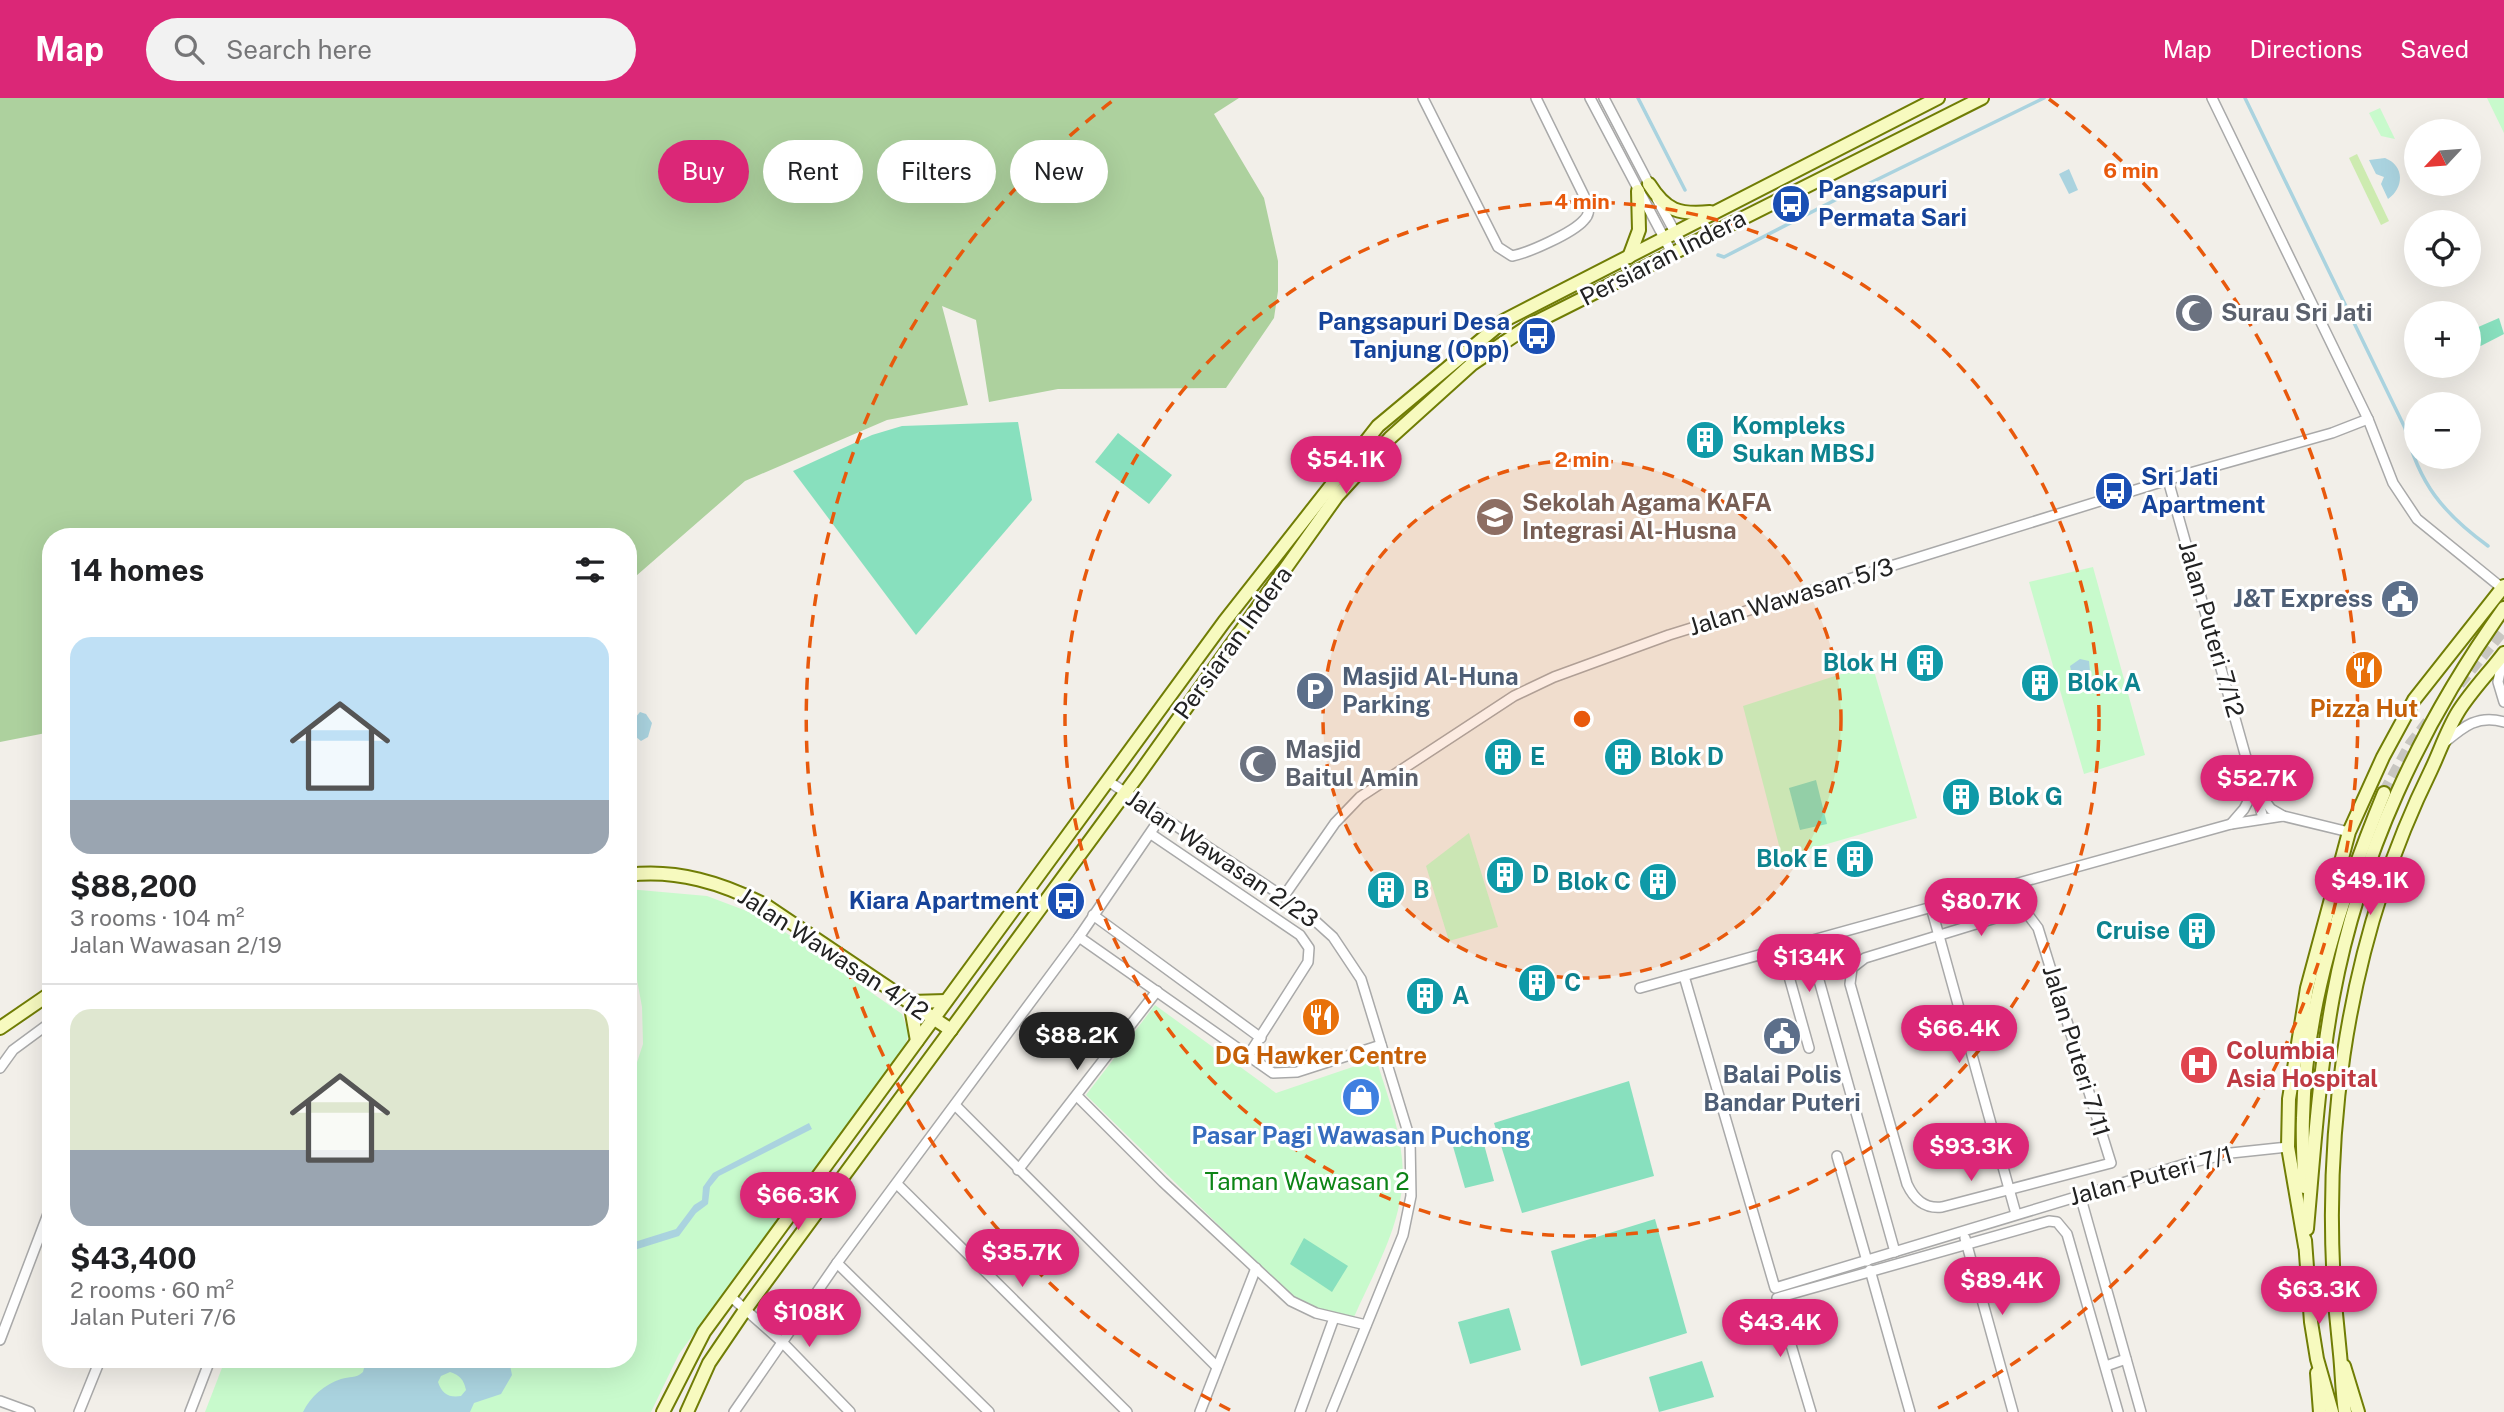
<!DOCTYPE html>
<html lang="en">
<head>
<meta charset="utf-8">
<style>
	:root { --surface:#fff; --page:#f2f2f2; --text:#202124; --muted:#757577; --line:#e0e0e0; --accent:#db2777 }
	body { margin:0; font-family:"Public Sans",sans-serif; background:var(--page); color:var(--text); height:100vh; display:flex; flex-direction:column; font-size:26px; white-space:nowrap }
	* { box-sizing:border-box; margin:0 }
	p { font-size:23px; color:var(--muted) }
	.icon { flex:none; width:38px; height:38px; fill:none; stroke:currentColor; stroke-width:2; stroke-linecap:round; stroke-linejoin:round }
	.map { position:relative; flex:1; overflow:hidden }
	.side { position:absolute; left:42px; top:430px; width:595px; height:840px; display:flex; flex-direction:column; background:var(--surface); border-radius:28px; box-shadow:0 7px 28px #0002 }
	.side>* { flex:none }
	.banner { position:absolute; left:658px; top:42px; width:665px; height:63px; display:flex; gap:14px }
	.needle { width:46px; rotate:244deg }
	.controls { position:absolute; left:2404px; top:21px; display:grid; gap:14px }
	.controls a { display:grid; place-items:center; width:77px; height:77px; border-radius:50%; background:var(--surface); box-shadow:0 7px 28px #0002; font-size:35px }
	.price { position:absolute; translate:-50% -60px; padding:0 16px; border-radius:24px; background:var(--accent); color:#fff; font-size:23px; line-height:46px; filter:drop-shadow(0 2px 4px #0008) }
	.price::after { content:''; position:absolute; left:50%; top:42px; width:21px; height:16px; margin-left:-10px; background:inherit; clip-path:polygon(0 0,100% 0,50% 100%) }
	.price.selected { background:#222; color:#fff }
	ul { padding:0; list-style:none }
	li { display:grid; align-content:center; gap:14px; height:371px; padding:0 28px }
	li+li { border-top:2px solid var(--line) }
	li span { display:grid; place-items:center; height:217px; border-radius:21px; color:#555 }
	li>.icon { margin-inline-start:auto }
	span .icon { width:126px; height:126px; fill:#fffc; stroke-width:1 }
	li b { font-size:30px }
	h2 { display:flex; justify-content:space-between; align-items:center; height:84px; padding:0 28px; font-size:30px }
	.pill { padding:0 24px; border-radius:32px; background:var(--surface); box-shadow:0 7px 28px #0002; font-size:24px; line-height:63px }
	.pill.selected { background:var(--accent); color:#fff }
	header { display:flex; align-items:center; gap:42px; box-sizing:border-box; height:98px; padding:0 35px; background:var(--accent); color:#fff }
	header strong { font-size:33px }
	nav { display:flex; gap:38px; margin-inline-start:auto; font-size:24px }
	.search { width:490px; height:63px; background:var(--page); display:flex; align-items:center; gap:18px; box-sizing:border-box; padding:0 24px; border-radius:38px; color:var(--muted); font-size:26px }
	.map>svg:first-child { display:block }
	.grass { fill:#cdebb0 }
	.forest { fill:#add19e }
	.park { fill:#c8facc }
	.pitch { fill:#88e0be }
	.water { fill:#aad3df; fill-rule:evenodd }
	.lines { fill:none; stroke-linecap:round; stroke-linejoin:round }
	.stream { stroke:#aad3df; stroke-width:3.5 }
	.secondary-tunnel { stroke:#c8c6c1; stroke-width:12; stroke-dasharray:12 6; stroke-linecap:butt }
	.street-casing { stroke:#a9a9a9; stroke-width:12 }
	.secondary-casing { stroke:#707d05; stroke-width:16 }
	.street { stroke:#fff; stroke-width:9 }
	.secondary { stroke:#f7fabf; stroke-width:12 }
	.ring { fill:none; stroke:#e8590c; stroke-width:3.5; stroke-dasharray:12 9 }
	.labels { text-anchor:middle; stroke-width:6; stroke-linejoin:round; paint-order:stroke }
	.transit-label { font-size:24px; font-weight:bold; fill:#164399; stroke:#fff; text-anchor:start }
	.street-label { font-size:24px; fill:#222; stroke:#fff }
	.worship-label { font-size:24px; font-weight:bold; fill:#5b616d; stroke:#fff; text-anchor:start }
	.culture-label { font-size:24px; font-weight:bold; fill:#0d838f; stroke:#fff; text-anchor:start }
	.education-label { font-size:24px; font-weight:bold; fill:#785e54; stroke:#fff; text-anchor:start }
	.service-label { font-size:24px; font-weight:bold; fill:#4e5e75; stroke:#fff; text-anchor:end }
	.food-label { font-size:24px; font-weight:bold; fill:#c56008; stroke:#fff }
	.health-label { font-size:24px; font-weight:bold; fill:#be3a42; stroke:#fff; text-anchor:start }
	.shop-label { font-size:24px; font-weight:bold; fill:#366cbe; stroke:#fff }
	.park-label { font-size:24px; fill:#0c8416; stroke:#fff }
	.centre { fill:#e8590c; stroke:#fff; stroke-width:3.5 }
	.ring-label { font-size:21px; text-anchor:middle; font-weight:bold; fill:#e8590c; stroke:#fff; stroke-width:6; stroke-linejoin:round; paint-order:stroke }
</style>
</head>
<body>
<header>
<strong>Map</strong>
<div class="search"><svg class="icon" aria-label="search" viewBox="0 0 24 24"><circle cx="10" cy="10" r="6"/><path d="M15 15l6 6"/></svg>Search here</div>
<nav><a>Map</a><a>Directions</a><a>Saved</a></nav>
</header>
<div class="map">
<svg width="2504" height="1314" viewBox="0 0 2504 1314">
	<rect width="100%" height="100%" fill="#f2efe9"/>
	<polygon class="grass" points="2357,56 2389,123 2381,127 2349,60"/>
	<polygon class="forest" points="0,0 1239,0 1214,16 1264,100 1278,163 1278,193 1274,220 1226,290 1058,291 989,304 976,222 942,208 968,307 887,322 745,383 628,485 628,439 51,439 51,634 0,644"/>
	<g class="park">
		<polygon points="2487,0 2504,0 2504,35"/>
		<polygon points="2380,10 2395,41 2381,38 2369,15"/>
		<polygon points="2093,469 2145,657 2084,676 2029,484"/>
		<polygon points="1872,566 1917,720 1782,759 1743,608"/>
		<polygon points="1469,735 1498,829 1449,843 1426,768"/>
		<polygon points="628,791 707,798 765,820 902,916 909,936 905,947 679,1256 651,1314 205,1314 225,1262 628,1262 628,992 643,946 642,909 628,832"/>
		<path d="M1155 907 1276 995 1376 961C1386 993 1399 1027 1402 1061 1408 1117 1376 1169 1354 1219L1317 1212 1293 1200 1086 997Z"/>
	</g>
	<g class="pitch">
		<polygon points="2499,220 2504,236 2473,252 2469,233"/>
		<polygon points="1018,324 1032,402 916,537 793,373 872,337 902,328"/>
		<polygon points="1118,335 1172,377 1149,406 1095,364"/>
		<polygon points="1816,682 1827,726 1800,732 1789,690"/>
		<polygon points="1629,983 1654,1078 1522,1115 1494,1025"/>
		<polygon points="1479,1028 1494,1083 1465,1090 1450,1038"/>
		<polygon points="1655,1121 1687,1235 1581,1268 1551,1153"/>
		<polygon points="1304,1140 1348,1168 1332,1194 1290,1166"/>
		<polygon points="1509,1210 1521,1252 1470,1266 1458,1224"/>
		<polygon points="1702,1263 1714,1299 1659,1314 1649,1279"/>
	</g>
	<g class="water">
		<path d="M2385 60C2405 68 2404 90 2388 101L2381 86 2384 79 2376 76 2369 62Z"/>
		<polygon points="2069,71 2078,92 2069,96 2059,76"/>
		<polygon points="2080,561 2089,563 2091,584 2082,589 2074,586 2070,568"/>
		<polygon points="640,614 646,616 652,625 648,639 641,643 636,639 635,620"/>
		<polygon points="809,1025 812,1031 719,1078 710,1089 708,1106 696,1115 679,1138 628,1154 628,1146 676,1131 694,1107 702,1102 703,1089 713,1075"/>
		<path d="M366 1262H509L512 1277 501 1296 474 1305 470 1314H303C310 1299 325 1286 341 1281 350 1278 355 1281 363 1274ZM450 1274C460 1277 464 1282 466 1292L461 1298C449 1300 442 1296 438 1284L441 1278Z"/>
	</g>
	<g class="lines">
		<g class="stream">
			<polyline points="1638,0 1685,92"/>
			<path d="M2245 0 2405 330C2419 386 2443 415 2488 448"/>
			<polyline points="1868,86 2044,0"/>
			<polyline points="1718,157 1724,159 1845,97"/>
		</g>
		<g class="secondary-tunnel">
			<polyline points="2459,586 2504,531"/>
			<polyline points="2384,695 2411,646 2428,624"/>
		</g>
		<defs>
			<g id="street">
				<path d="M1423 0 1498 149 1512 158C1528 155 1573 135 1584 122 1589 117 1589 113 1588 106L1536 0"/>
				<polyline points="1590,0 1672,155"/>
				<polyline points="1604,0 1650,88"/>
				<polyline points="2212,0 2368,321 2393,385 2417,421 2502,490"/>
				<polyline points="1657,101 1683,149"/>
				<polyline points="2168,382 2263,720"/>
				<polyline points="2503,558 2498,584 2504,604"/>
				<path d="M2444 645C2463 629 2478 616 2504 624"/>
				<polyline points="1108,683 1302,811 1333,839 1361,881 1410,1041 1411,1098 1403,1137 1331,1314"/>
				<polyline points="2258,694 2271,711 2283,718"/>
				<polyline points="2231,726 2244,711 2255,690"/>
				<polyline points="1151,736 1300,837 1309,850 1308,864 1248,958"/>
				<polyline points="1284,798 1335,725 1360,699 1514,598 1554,579 1669,537 2190,375 2332,335 2368,321"/>
				<polyline points="1931,809 2016,1116"/>
				<path d="M2015 814 2029 818 2038 830 2111 1065 1942 1109C1924 1111 1914 1101 1907 1086L1850 886 1852 870 1865 860Z"/>
				<polyline points="1093,817 1261,940"/>
				<polyline points="1079,839 1273,975 1297,974 1381,947"/>
				<polyline points="1808,843 1895,1154"/>
				<polyline points="1781,850 1809,950"/>
				<polyline points="1684,878 1775,1190 2185,1066 2231,1055 2288,1049"/>
				<polyline points="1640,890 2231,726 2283,718 2349,734"/>
				<polyline points="628,897 631,921 628,952"/>
				<polyline points="0,970 13,952 51,924"/>
				<polyline points="1077,998 1163,1084 1291,1203 1316,1215 1366,1227"/>
				<polyline points="955,1007 1217,1269"/>
				<polyline points="1837,1058 1867,1163"/>
				<polyline points="1018,1072 1157,893"/>
				<polyline points="898,1087 1127,1314"/>
				<polyline points="2080,1097 2141,1314"/>
				<polyline points="1965,1140 2013,1314"/>
				<polyline points="837,1165 989,1314"/>
				<polyline points="1870,1172 1910,1314"/>
				<polyline points="730,1198 782,1244 850,1314"/>
				<polyline points="0,1242 51,1108"/>
				<polyline points="2106,1268 2126,1261"/>
				<polyline points="0,1303 30,1314"/>
				<polyline points="79,1314 100,1262"/>
				<polyline points="190,1314 210,1262"/>
				<polyline points="734,1314 837,1165 1079,839 1161,719"/>
				<polyline points="1200,1314 1256,1170"/>
				<polyline points="1300,1314 1334,1220"/>
				<polyline points="1811,1314 1777,1200 2049,1123 2057,1124 2067,1136 2118,1314"/>
			</g>
			<g id="secondary">
				<path d="M1649 86C1666 113 1679 117 1710 114"/>
				<polyline points="1629,159 1639,132 1638,93"/>
				<path d="M628 777C677 771 722 785 765 807L951 932"/>
				<polyline points="910,904 917,943"/>
				<polyline points="910,904 946,903"/>
				<polyline points="0,930 51,895"/>
				<path d="M2304 1089C2304 1066 2302 1043 2303 1020 2305 908 2342 797 2384 695"/>
				<path d="M2307 1131C2314 1053 2319 975 2333 899 2359 758 2421 626 2504 510"/>
				<polyline points="2305,1142 2311,1224 2317,1261 2332,1314"/>
				<polyline points="2305,1148 2288,1049 2289,1001 2307,890 2349,734 2383,659 2414,602 2504,488"/>
				<polyline points="2344,1268 2358,1314"/>
				<polyline points="2317,1275 2320,1314"/>
				<polyline points="663,1314 704,1234 1224,524 1378,328 1505,222 1938,0"/>
				<polyline points="687,1314 709,1265 745,1212 1139,676 1337,398 1390,340 1472,266 1530,227 1982,0"/>
				<path d="M2345 1314C2342 1294 2342 1276 2340 1256 2317 1057 2342 853 2431 672 2440 653 2447 632 2458 614 2471 593 2489 575 2504 555"/>
			</g>
		</defs>
		<use href="#street" class="street-casing"/>
		<use href="#secondary" class="secondary-casing"/>
		<use href="#street" class="street"/>
		<use href="#secondary" class="secondary"/>
	</g>
	<circle cx="1582" cy="621" r="259" fill="#e8590c" fill-opacity=".12"/>
	<g class="ring">
		<circle cx="1582" cy="621" r="259"/>
		<circle cx="1582" cy="621" r="517"/>
		<path d="M1230 1312A776 776 0 0 1 1115 1M2049 1A776 776 0 0 1 1934 1312"/>
	</g>
	<defs>
		<symbol id="bus-disc" viewBox="-11 -11 22 22"><circle r="9.5" fill="#1a4fb4" stroke="#fff"/><path d="M-5-6H5V4H4V6H2V4H-2V6H-4V4H-5ZM-3.5-4V0h7V-4ZM-3.5 1.2v1.5H-2V1.2ZM2 1.2v1.5H3.5V1.2Z" fill="#fff"/></symbol>
		<symbol id="mosque-disc" viewBox="-11 -11 22 22"><circle r="9.5" fill="#6b7280" stroke="#fff"/><path d="M3.5-4.9A6 6 0 1 0 3.5 4.9A5 5 0 1 1 3.5-4.9Z" fill="#fff"/></symbol>
		<symbol id="building-disc" viewBox="-11 -11 22 22"><circle r="9.5" fill="#0f9aa8" stroke="#fff"/><path d="M-4-6H4V6H1V3H-1V6H-4ZM-2.5-4.3h1.7v1.8h-1.7ZM.8-4.3h1.7v1.8H.8ZM-2.5-1h1.7V.8h-1.7ZM.8-1h1.7V.8H.8Z" fill="#fff"/></symbol>
		<symbol id="school-disc" viewBox="-11 -11 22 22"><circle r="9.5" fill="#8d6e63" stroke="#fff"/><path d="M0-5L7-2L0 1L-7-2ZM-4 1L0 2.5L4 1V4Q0 6-4 4Z" fill="#fff"/></symbol>
		<symbol id="civic-disc" viewBox="-11 -11 22 22"><circle r="9.5" fill="#5c6f8a" stroke="#fff"/><path d="M-.6-6.5H3V-4.5H.6V-3L4-1V1h2V6H-6V1h2V-1L-.6-3ZM-1.2 2.5V6h2.4V2.5Z" fill="#fff"/></symbol>
		<symbol id="restaurant-disc" viewBox="-11 -11 22 22"><circle r="9.5" fill="#e8710a" stroke="#fff"/><path d="M-5-6h1v4h1v-4h1v4h1v-4h1v5L-1.5 .5V6h-2V.5L-5-1ZM5-6V6H3V1.5H1.5Q1.5-4 5-6Z" fill="#fff"/></symbol>
		<symbol id="parking-disc" viewBox="-11 -11 22 22"><circle r="9.5" fill="#5c6f8a" stroke="#fff"/><path d="M-3.5-5.5H1a3.5 3.5 0 0 1 0 7H-1V5.5H-3.5ZM-1-3.4V-.6H.8a1.4 1.4 0 0 0 0-2.8Z" fill="#fff"/></symbol>
		<symbol id="hospital-disc" viewBox="-11 -11 22 22"><circle r="9.5" fill="#e0444e" stroke="#fff"/><path d="M-5-5h3v3.5h4V-5h3V5h-3V1.5h-4V5h-3Z" fill="#fff"/></symbol>
		<symbol id="shop-disc" viewBox="-11 -11 22 22"><circle r="9.5" fill="#3f7fe0" stroke="#fff"/><path d="M-5-2.5h2.3a2.7 3.5 0 0 1 5.4 0H5L5.5 6h-11ZM-1.5-2.5h3a1.5 2.3 0 0 0-3 0Z" fill="#fff"/></symbol>
	</defs>
	<g fill-rule="evenodd">
		<use href="#bus-disc" x="1769" y="84" width="44" height="44"/>
		<use href="#mosque-disc" x="2172" y="193" width="44" height="44"/>
		<use href="#bus-disc" x="1515" y="216" width="44" height="44"/>
		<use href="#building-disc" x="1683" y="320" width="44" height="44"/>
		<use href="#bus-disc" x="2092" y="371" width="44" height="44"/>
		<use href="#school-disc" x="1473" y="397" width="44" height="44"/>
		<use href="#civic-disc" x="2378" y="479" width="44" height="44"/>
		<use href="#building-disc" x="1903" y="543" width="44" height="44"/>
		<use href="#restaurant-disc" x="2342" y="550" width="44" height="44"/>
		<use href="#building-disc" x="2018" y="563" width="44" height="44"/>
		<use href="#parking-disc" x="1293" y="571" width="44" height="44"/>
		<use href="#building-disc" x="1481" y="637" width="44" height="44"/>
		<use href="#building-disc" x="1601" y="637" width="44" height="44"/>
		<use href="#mosque-disc" x="1236" y="644" width="44" height="44"/>
		<use href="#building-disc" x="1939" y="677" width="44" height="44"/>
		<use href="#building-disc" x="1833" y="739" width="44" height="44"/>
		<use href="#building-disc" x="1483" y="755" width="44" height="44"/>
		<use href="#building-disc" x="1636" y="762" width="44" height="44"/>
		<use href="#building-disc" x="1364" y="770" width="44" height="44"/>
		<use href="#bus-disc" x="1044" y="781" width="44" height="44"/>
		<use href="#building-disc" x="2175" y="811" width="44" height="44"/>
		<use href="#building-disc" x="1515" y="863" width="44" height="44"/>
		<use href="#building-disc" x="1403" y="876" width="44" height="44"/>
		<use href="#restaurant-disc" x="1299" y="897" width="44" height="44"/>
		<use href="#civic-disc" x="1760" y="916" width="44" height="44"/>
		<use href="#hospital-disc" x="2177" y="945" width="44" height="44"/>
		<use href="#shop-disc" x="1339" y="977" width="44" height="44"/>
	</g>
	<g class="labels">
		<g class="transit-label">
			<text x="1818" y="100">Pangsapuri<tspan x="1818" dy="28">Permata Sari</tspan></text>
			<text x="1510" y="232" text-anchor="end">Pangsapuri Desa<tspan x="1510" dy="28">Tanjung (Opp)</tspan></text>
			<text x="2141" y="387">Sri Jati<tspan x="2141" dy="28">Apartment</tspan></text>
			<text x="1039" y="811" text-anchor="end">Kiara Apartment</text>
		</g>
		<g class="street-label">
			<text transform="translate(1663 160) rotate(-27)" y="8">Persiaran Indera</text>
			<text transform="translate(1791 499) rotate(-17)" y="8">Jalan Wawasan 5/3</text>
			<text transform="translate(2211 531) rotate(74)" y="8">Jalan Puteri 7/12</text>
			<text transform="translate(1233 545) rotate(-54)" y="8">Persiaran Indera</text>
			<text transform="translate(1222 761) rotate(34)" y="8">Jalan Wawasan 2/23</text>
			<text transform="translate(833 856) rotate(33)" y="8">Jalan Wawasan 4/12</text>
			<text transform="translate(2076 953) rotate(73)" y="8">Jalan Puteri 7/11</text>
			<text transform="translate(2151 1078) rotate(-15)" y="8">Jalan Puteri 7/1</text>
		</g>
		<g class="worship-label">
			<text x="2221" y="223">Surau Sri Jati</text>
			<text x="1285" y="660">Masjid<tspan x="1285" dy="28">Baitul Amin</tspan></text>
		</g>
		<g class="culture-label">
			<text x="1732" y="336">Kompleks<tspan x="1732" dy="28">Sukan MBSJ</tspan></text>
			<text x="1898" y="573" text-anchor="end">Blok H</text>
			<text x="2067" y="593">Blok A</text>
			<text x="1530" y="667">E</text>
			<text x="1650" y="667">Blok D</text>
			<text x="1988" y="707">Blok G</text>
			<text x="1828" y="769" text-anchor="end">Blok E</text>
			<text x="1532" y="785">D</text>
			<text x="1631" y="792" text-anchor="end">Blok C</text>
			<text x="1413" y="800">B</text>
			<text x="2170" y="841" text-anchor="end">Cruise</text>
			<text x="1564" y="893">C</text>
			<text x="1452" y="906">A</text>
		</g>
		<g class="education-label">
			<text x="1522" y="413">Sekolah Agama KAFA<tspan x="1522" dy="28">Integrasi Al-Husna</tspan></text>
		</g>
		<g class="service-label">
			<text x="2373" y="509">J&amp;T Express</text>
			<text x="1342" y="587" text-anchor="start">Masjid Al-Huna<tspan x="1342" dy="28">Parking</tspan></text>
			<text x="1782" y="985" text-anchor="middle">Balai Polis<tspan x="1782" dy="28">Bandar Puteri</tspan></text>
		</g>
		<g class="food-label">
			<text x="2364" y="619">Pizza Hut</text>
			<text x="1321" y="966">DG Hawker Centre</text>
		</g>
		<g class="health-label">
			<text x="2226" y="961">Columbia<tspan x="2226" dy="28">Asia Hospital</tspan></text>
		</g>
		<g class="shop-label">
			<text x="1361" y="1046">Pasar Pagi Wawasan Puchong</text>
		</g>
		<g class="park-label">
			<text x="1307" y="1092">Taman Wawasan 2</text>
		</g>
	</g>
	<circle cx="1582" cy="621" r="10" class="centre"/>
	<g class="ring-label">
		<text x="2131" y="80">6 min</text>
		<text x="1582" y="111">4 min</text>
		<text x="1582" y="369">2 min</text>
	</g>
</svg>
<div class="controls">
<a><svg class="needle" viewBox="-14 -14 28 28"><path d="M0-13l5 13h-10z" fill="#e53935"/><path d="M0 13l5-13h-10z" fill="#757577"/></svg></a>
<a><svg class="icon" aria-label="locate" viewBox="0 0 24 24"><circle cx="12" cy="12" r="6"/><path d="M12 2v4M12 18v4M2 12h4M18 12h4"/></svg></a>
<a>+</a>
<a>−</a>
</div>
<b class="price" style="left:1346px;top:398px">$54.1K</b>
<b class="price" style="left:2257px;top:717px">$52.7K</b>
<b class="price" style="left:2370px;top:819px">$49.1K</b>
<b class="price" style="left:1981px;top:840px">$80.7K</b>
<b class="price" style="left:1809px;top:896px">$134K</b>
<b class="price" style="left:1959px;top:967px">$66.4K</b>
<b class="price selected" style="left:1077px;top:974px">$88.2K</b>
<b class="price" style="left:1971px;top:1085px">$93.3K</b>
<b class="price" style="left:798px;top:1134px">$66.3K</b>
<b class="price" style="left:1022px;top:1191px">$35.7K</b>
<b class="price" style="left:2002px;top:1219px">$89.4K</b>
<b class="price" style="left:2319px;top:1228px">$63.3K</b>
<b class="price" style="left:809px;top:1251px">$108K</b>
<b class="price" style="left:1780px;top:1261px">$43.4K</b>
<div class="banner">
<a class="pill selected">Buy</a>
<a class="pill">Rent</a>
<a class="pill">Filters</a>
<a class="pill">New</a>
</div>
<section class="side">
<h2>14 homes<svg class="icon" aria-label="filters" viewBox="0 0 24 24"><path d="M4 7h16M4 17h16"/><circle cx="9" cy="7" r="2"/><circle cx="15" cy="17" r="2"/></svg></h2>
<ul>
<li><span style="background:linear-gradient(#bfe0f5 75%,#9aa5b1 0)"><svg class="icon" aria-label="home" viewBox="0 0 24 24"><path d="M3 11l9-7 9 7M6 9v11h12V9"/></svg></span><div><b>$88,200</b><p>3 rooms · 104 m²</p><p>Jalan Wawasan 2/19</p></div></li>
<li><span style="background:linear-gradient(#dfe7d0 65%,#9aa5b1 0)"><svg class="icon" aria-label="home" viewBox="0 0 24 24"><path d="M3 11l9-7 9 7M6 9v11h12V9"/></svg></span><div><b>$43,400</b><p>2 rooms · 60 m²</p><p>Jalan Puteri 7/6</p></div></li>
</ul>
</section>
</div>
</body>
</html>
